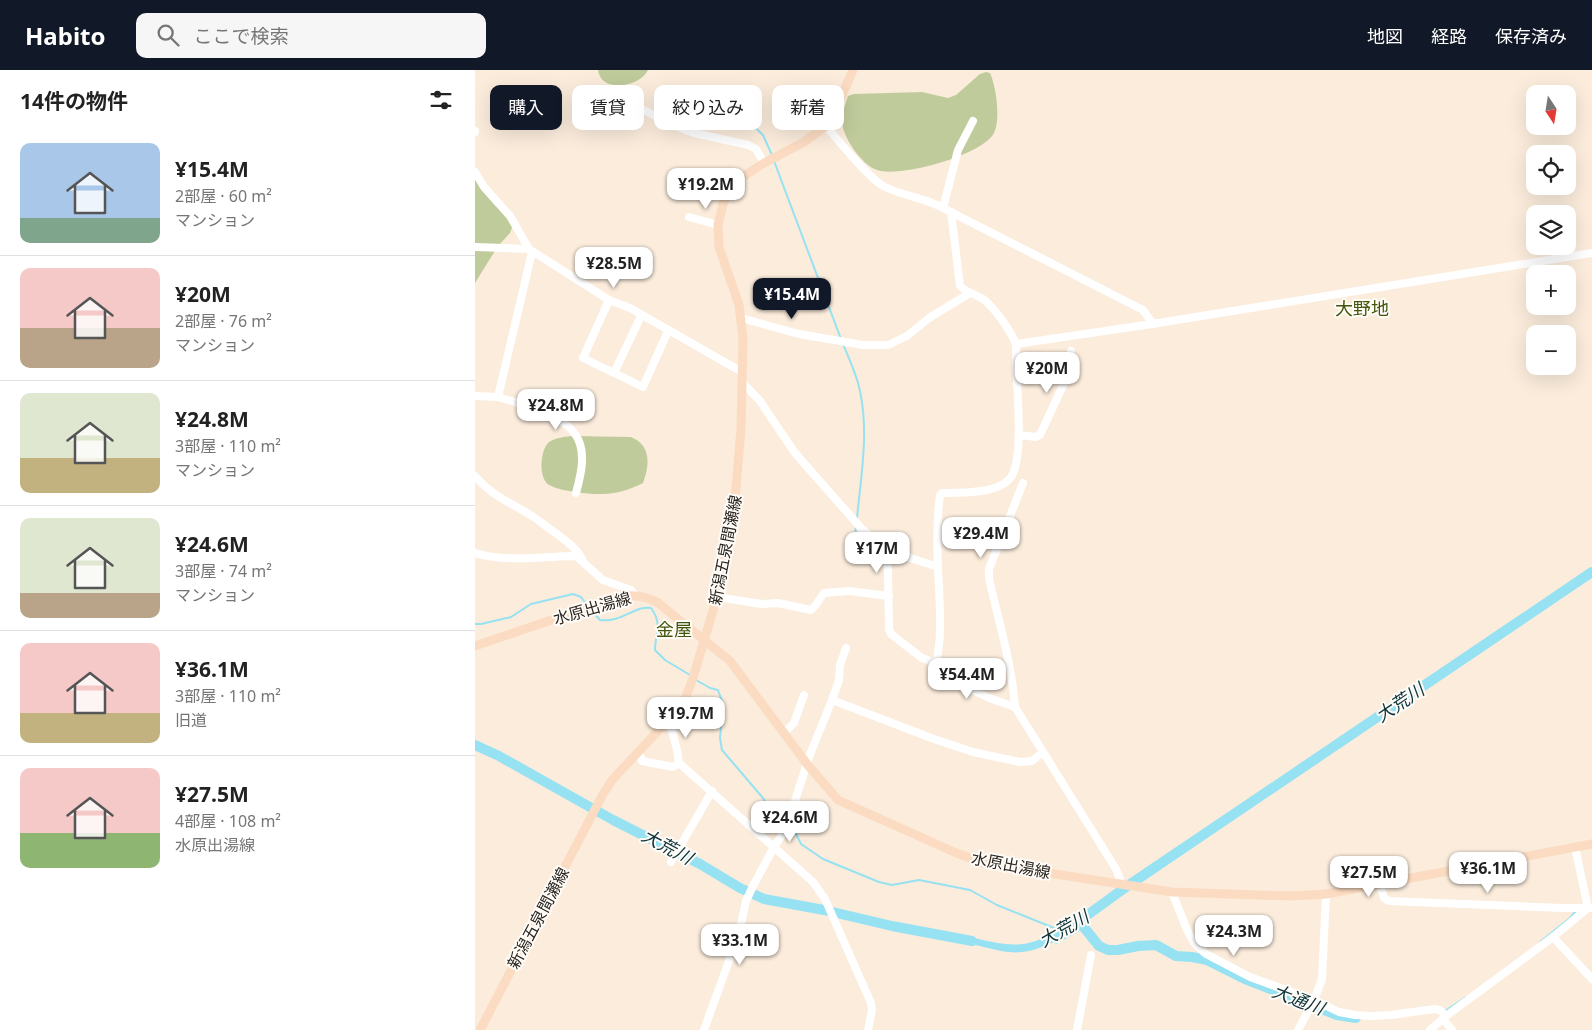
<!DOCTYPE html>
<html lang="ja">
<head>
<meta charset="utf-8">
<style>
	:root { --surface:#fff; --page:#f6f6f6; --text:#222; --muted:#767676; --line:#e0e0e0; --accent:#111827 }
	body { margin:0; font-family:"Noto Sans","Noto Sans JP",sans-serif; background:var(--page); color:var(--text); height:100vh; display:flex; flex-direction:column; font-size:19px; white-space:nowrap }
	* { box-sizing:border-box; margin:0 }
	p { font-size:16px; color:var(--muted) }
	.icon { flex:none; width:28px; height:28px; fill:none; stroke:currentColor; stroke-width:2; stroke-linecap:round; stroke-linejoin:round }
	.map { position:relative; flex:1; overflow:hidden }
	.side { display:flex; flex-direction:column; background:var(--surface); width:475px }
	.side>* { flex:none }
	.banner { position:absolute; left:15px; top:15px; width:475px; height:45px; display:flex; gap:10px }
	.needle { width:32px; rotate:168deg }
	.controls { position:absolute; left:1051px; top:15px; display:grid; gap:10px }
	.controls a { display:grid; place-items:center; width:50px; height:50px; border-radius:10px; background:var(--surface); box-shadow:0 5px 20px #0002; font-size:25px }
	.price { position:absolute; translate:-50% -42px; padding:0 11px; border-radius:10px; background:#fff; color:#222; font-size:16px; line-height:32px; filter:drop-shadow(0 1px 2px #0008) }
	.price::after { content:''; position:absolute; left:50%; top:30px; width:15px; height:11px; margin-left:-8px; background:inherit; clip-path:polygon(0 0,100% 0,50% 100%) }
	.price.on { background:var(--accent); color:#fff }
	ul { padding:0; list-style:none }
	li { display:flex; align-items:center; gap:15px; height:125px; padding:0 20px }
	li+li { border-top:1px solid var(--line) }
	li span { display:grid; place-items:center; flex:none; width:140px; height:100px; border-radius:10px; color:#555 }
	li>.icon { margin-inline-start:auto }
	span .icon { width:60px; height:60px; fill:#fffc; stroke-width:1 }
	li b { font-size:21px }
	h2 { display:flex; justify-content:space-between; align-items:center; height:60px; padding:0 20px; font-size:21px }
	.tag { padding:0 18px; border-radius:10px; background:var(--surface); box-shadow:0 5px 20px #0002; font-size:18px; line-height:45px }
	.tag.on { background:var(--accent); color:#fff }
	header { display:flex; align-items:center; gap:30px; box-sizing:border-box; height:70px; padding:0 25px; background:var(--accent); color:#fff }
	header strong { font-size:24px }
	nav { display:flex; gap:28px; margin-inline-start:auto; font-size:18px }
	.search { width:350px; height:45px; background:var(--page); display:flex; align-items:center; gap:12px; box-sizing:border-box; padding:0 18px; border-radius:10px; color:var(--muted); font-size:19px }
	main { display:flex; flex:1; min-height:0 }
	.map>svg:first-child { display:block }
	.green { fill:#c0cb9c }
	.water { fill:#96e2f3 }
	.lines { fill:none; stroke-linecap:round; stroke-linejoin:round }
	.stream { stroke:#96e2f3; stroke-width:2 }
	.river { stroke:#96e2f3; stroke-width:10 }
	.minor { stroke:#fff; stroke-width:8 }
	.major { stroke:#fbdcc2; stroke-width:9 }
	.labels { text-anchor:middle; stroke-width:4; stroke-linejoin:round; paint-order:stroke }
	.street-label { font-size:16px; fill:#29241e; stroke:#fffcf8 }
	.neighbourhood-label { font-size:18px; fill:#43570c; stroke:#fffcf8 }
	.water-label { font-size:18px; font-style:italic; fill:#0d333a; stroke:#fffcf8 }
</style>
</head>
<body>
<header>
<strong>Habito</strong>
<div class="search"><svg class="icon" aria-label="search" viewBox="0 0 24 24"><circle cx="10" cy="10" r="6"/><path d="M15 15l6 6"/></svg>ここで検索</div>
<nav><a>地図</a><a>経路</a><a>保存済み</a></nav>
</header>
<main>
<section class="side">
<h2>14件の物件<svg class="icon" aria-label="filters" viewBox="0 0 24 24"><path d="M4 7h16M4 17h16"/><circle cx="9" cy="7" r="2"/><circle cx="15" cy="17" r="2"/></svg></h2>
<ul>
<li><span style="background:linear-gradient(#a9c7e8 75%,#7fa58c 0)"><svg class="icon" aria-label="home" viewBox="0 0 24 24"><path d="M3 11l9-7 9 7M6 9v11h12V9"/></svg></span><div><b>¥15.4M</b><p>2部屋 · 60 m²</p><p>マンション</p></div></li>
<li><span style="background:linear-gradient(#f6c9c9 60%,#b9a48a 0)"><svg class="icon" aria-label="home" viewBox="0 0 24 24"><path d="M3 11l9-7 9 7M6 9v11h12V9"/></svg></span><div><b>¥20M</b><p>2部屋 · 76 m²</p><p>マンション</p></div></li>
<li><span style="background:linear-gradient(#dfe7d0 65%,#c2b280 0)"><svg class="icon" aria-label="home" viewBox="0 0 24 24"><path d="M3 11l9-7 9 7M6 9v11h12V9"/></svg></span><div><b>¥24.8M</b><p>3部屋 · 110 m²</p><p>マンション</p></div></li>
<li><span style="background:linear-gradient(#dfe7d0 75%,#b9a48a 0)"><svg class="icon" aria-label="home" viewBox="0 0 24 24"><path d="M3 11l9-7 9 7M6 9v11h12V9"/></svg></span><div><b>¥24.6M</b><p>3部屋 · 74 m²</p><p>マンション</p></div></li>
<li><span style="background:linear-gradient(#f6c9c9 70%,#c2b280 0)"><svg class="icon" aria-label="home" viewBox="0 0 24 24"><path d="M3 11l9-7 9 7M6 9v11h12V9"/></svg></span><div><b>¥36.1M</b><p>3部屋 · 110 m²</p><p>旧道</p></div></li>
<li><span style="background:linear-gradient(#f6c9c9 65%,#8fb573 0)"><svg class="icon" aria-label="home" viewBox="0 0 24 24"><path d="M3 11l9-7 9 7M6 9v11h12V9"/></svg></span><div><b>¥27.5M</b><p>4部屋 · 108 m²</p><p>水原出湯線</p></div></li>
</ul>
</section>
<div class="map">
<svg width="1117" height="960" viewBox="0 0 1117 960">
	<rect width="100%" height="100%" fill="#fbecdc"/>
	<g class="green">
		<path d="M123 0H173C165 17 126 24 123 0Z"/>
		<path d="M511 2 515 3C521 16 526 50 519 63 508 85 425 108 402 100 387 95 368 68 367 52 367 43 370 35 373 26L379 24 447 22 473 28 481 25 505 4Z"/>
		<polygon points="0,105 38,155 35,163 23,176 0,213"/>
		<path d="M96 366 156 367C176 375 175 395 168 413 145 425 126 426 101 422 92 421 82 419 74 415 63 408 65 380 74 372 80 368 89 367 96 366Z"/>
	</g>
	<path class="water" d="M597 850 605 861 581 874 579 872C537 892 525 878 484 872L486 865C539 877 552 883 597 850Z"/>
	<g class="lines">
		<g class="stream">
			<polyline points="269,47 288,65 297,85"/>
			<polyline points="299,91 366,269"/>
			<path d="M368 274C374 289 382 305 385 321 394 363 386 406 382 448"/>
			<polyline points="379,478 381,455"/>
			<path d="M116 540 125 550C147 553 160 535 176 538 188 554 180 564 180 580L190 590 215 605"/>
			<polyline points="0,554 6,554 36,547 56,534 98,524 106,527 112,535"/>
			<polyline points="221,610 235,618 243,620 248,634 245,668 247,680 288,728 298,745 310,753"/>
			<polyline points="314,755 319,760 326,774 348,789 404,812 417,815 444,810 495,820 522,835 584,860"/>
			<polyline points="1065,872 1095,848 1101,841"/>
			<polyline points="970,941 991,927"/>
		</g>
		<g class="river">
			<polyline points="0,675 24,686 138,750 225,794 265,818 289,829 349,840 417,856 497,871"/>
			<polyline points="603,850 624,876 633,880 643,880 663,876 681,875 701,886 717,887 732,890 770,909 862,945 881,948"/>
			<polyline points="589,862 651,817 1117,502"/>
		</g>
		<g class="minor">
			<polyline points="161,36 198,55 219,63 273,75 281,79 289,93"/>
			<path d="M351 56C363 70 395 110 410 117 429 126 450 128 468 138L668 240 678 254"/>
			<polyline points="0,61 0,62"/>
			<polyline points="0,102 9,117 35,146 54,179"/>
			<polyline points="468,138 483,80 498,51"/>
			<polyline points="214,147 243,155"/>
			<polyline points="0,177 54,179 134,230 155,238 267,302"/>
			<polyline points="134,230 108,288 168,317 193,261"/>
			<polyline points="266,248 324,264 388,275 413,275 432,266 454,248 495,223"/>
			<polyline points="541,274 677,254 1117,183"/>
			<polyline points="139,303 166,246"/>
			<polyline points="267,312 285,331 320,383 386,458 411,480 463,497"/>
			<polyline points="0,326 23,327 57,182"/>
			<path d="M23 327C49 335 96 345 105 374 110 389 105 408 101 423"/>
			<polyline points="544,365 561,367 565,365 590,311 596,281"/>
			<path d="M0 406C18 427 35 432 57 446 65 451 73 458 82 464 92 472 103 479 108 491"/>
			<path d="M548 413 514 499V508C523 550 537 593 540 637L641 799 645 809 642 813"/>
			<polyline points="411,480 413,502 414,559 416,564 447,588 461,593 479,610 489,616 514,628 540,637"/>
			<path d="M0 483C33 493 68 486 101 486L128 510 156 520 160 525"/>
			<polyline points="242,527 286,534 303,533 336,540 340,536 349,523 374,521 414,526"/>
			<path d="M461 593C467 568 465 543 464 517 462 486 461 455 465 425L467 423C486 423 524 424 536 407 549 389 542 318 541 294 541 287 542 278 540 272 535 260 519 237 508 229 500 224 492 223 485 216L476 142"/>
			<polyline points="357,630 364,610 365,595 371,578"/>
			<polyline points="194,650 202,680 204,693 338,812 350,829 396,933 397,940 393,960"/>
			<polyline points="309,663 319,653 329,625"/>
			<polyline points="164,683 167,691 198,697 204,693"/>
			<polyline points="196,792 237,721"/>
			<polyline points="905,814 909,828 914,831 1087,838 1115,838"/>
			<polyline points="697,822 712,860 720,874 731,884 775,907 839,930 864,942 880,945 897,946 916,945 960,939 965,940 971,946"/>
			<polyline points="1078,867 1117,909"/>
			<polyline points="968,949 977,960"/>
			<polyline points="229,960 264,863 271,831 278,816 299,777 311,759 334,687 357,630 459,669 498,682 545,692 557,691 568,682"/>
			<polyline points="602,960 616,885"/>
			<polyline points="823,960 839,930 847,909 851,824"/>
			<polyline points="955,960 971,946 1078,867 1113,838 1100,777"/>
		</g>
		<g class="major">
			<path d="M0 576 147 526C161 525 170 526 182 532L255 591 332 694 363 730 479 782 508 793 697 822 815 826 851 824 1117 774"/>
			<polyline points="5,960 128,724 138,709 208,634 218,608 242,527 258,453 266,359 268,269 264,235 244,177 243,155 248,134 252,126 266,108 289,93 329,72 351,56 365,30 378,0"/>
		</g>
	</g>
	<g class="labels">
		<g class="street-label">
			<text transform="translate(250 480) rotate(-79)" y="6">新潟五泉間瀬線</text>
			<text transform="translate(117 538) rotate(-16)" y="6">水原出湯線</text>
			<text transform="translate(536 795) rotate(11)" y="6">水原出湯線</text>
			<text transform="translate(63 848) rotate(-62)" y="6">新潟五泉間瀬線</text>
		</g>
		<g class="neighbourhood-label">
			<text x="887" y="245">大野地</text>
			<text x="199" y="566">金屋</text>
		</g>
		<g class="water-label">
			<text transform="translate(925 633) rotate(-34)" y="6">大荒川</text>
			<text transform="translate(192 777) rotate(28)" y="6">大荒川</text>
			<text transform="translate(589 859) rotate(-30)" y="6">大荒川</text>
			<text transform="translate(823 930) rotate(21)" y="6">大通川</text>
		</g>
	</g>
</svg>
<div class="controls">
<a><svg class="needle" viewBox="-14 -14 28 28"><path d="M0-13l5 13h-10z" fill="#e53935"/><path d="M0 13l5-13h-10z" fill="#767676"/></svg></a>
<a><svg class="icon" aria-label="locate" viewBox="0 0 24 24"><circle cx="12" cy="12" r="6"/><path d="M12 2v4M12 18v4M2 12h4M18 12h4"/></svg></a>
<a><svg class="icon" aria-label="layers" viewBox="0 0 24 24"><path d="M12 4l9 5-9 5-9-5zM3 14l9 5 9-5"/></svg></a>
<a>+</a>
<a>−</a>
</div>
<b class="price" style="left:231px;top:140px">¥19.2M</b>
<b class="price" style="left:139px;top:219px">¥28.5M</b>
<b class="price on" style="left:317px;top:250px">¥15.4M</b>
<b class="price" style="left:572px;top:324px">¥20M</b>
<b class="price" style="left:81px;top:361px">¥24.8M</b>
<b class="price" style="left:506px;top:489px">¥29.4M</b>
<b class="price" style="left:402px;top:504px">¥17M</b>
<b class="price" style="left:492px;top:630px">¥54.4M</b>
<b class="price" style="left:211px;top:669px">¥19.7M</b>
<b class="price" style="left:315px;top:773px">¥24.6M</b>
<b class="price" style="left:1013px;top:824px">¥36.1M</b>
<b class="price" style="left:894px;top:828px">¥27.5M</b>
<b class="price" style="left:759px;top:887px">¥24.3M</b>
<b class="price" style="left:265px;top:896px">¥33.1M</b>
<div class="banner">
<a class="tag on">購入</a>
<a class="tag">賃貸</a>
<a class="tag">絞り込み</a>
<a class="tag">新着</a>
</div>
</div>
</main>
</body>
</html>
